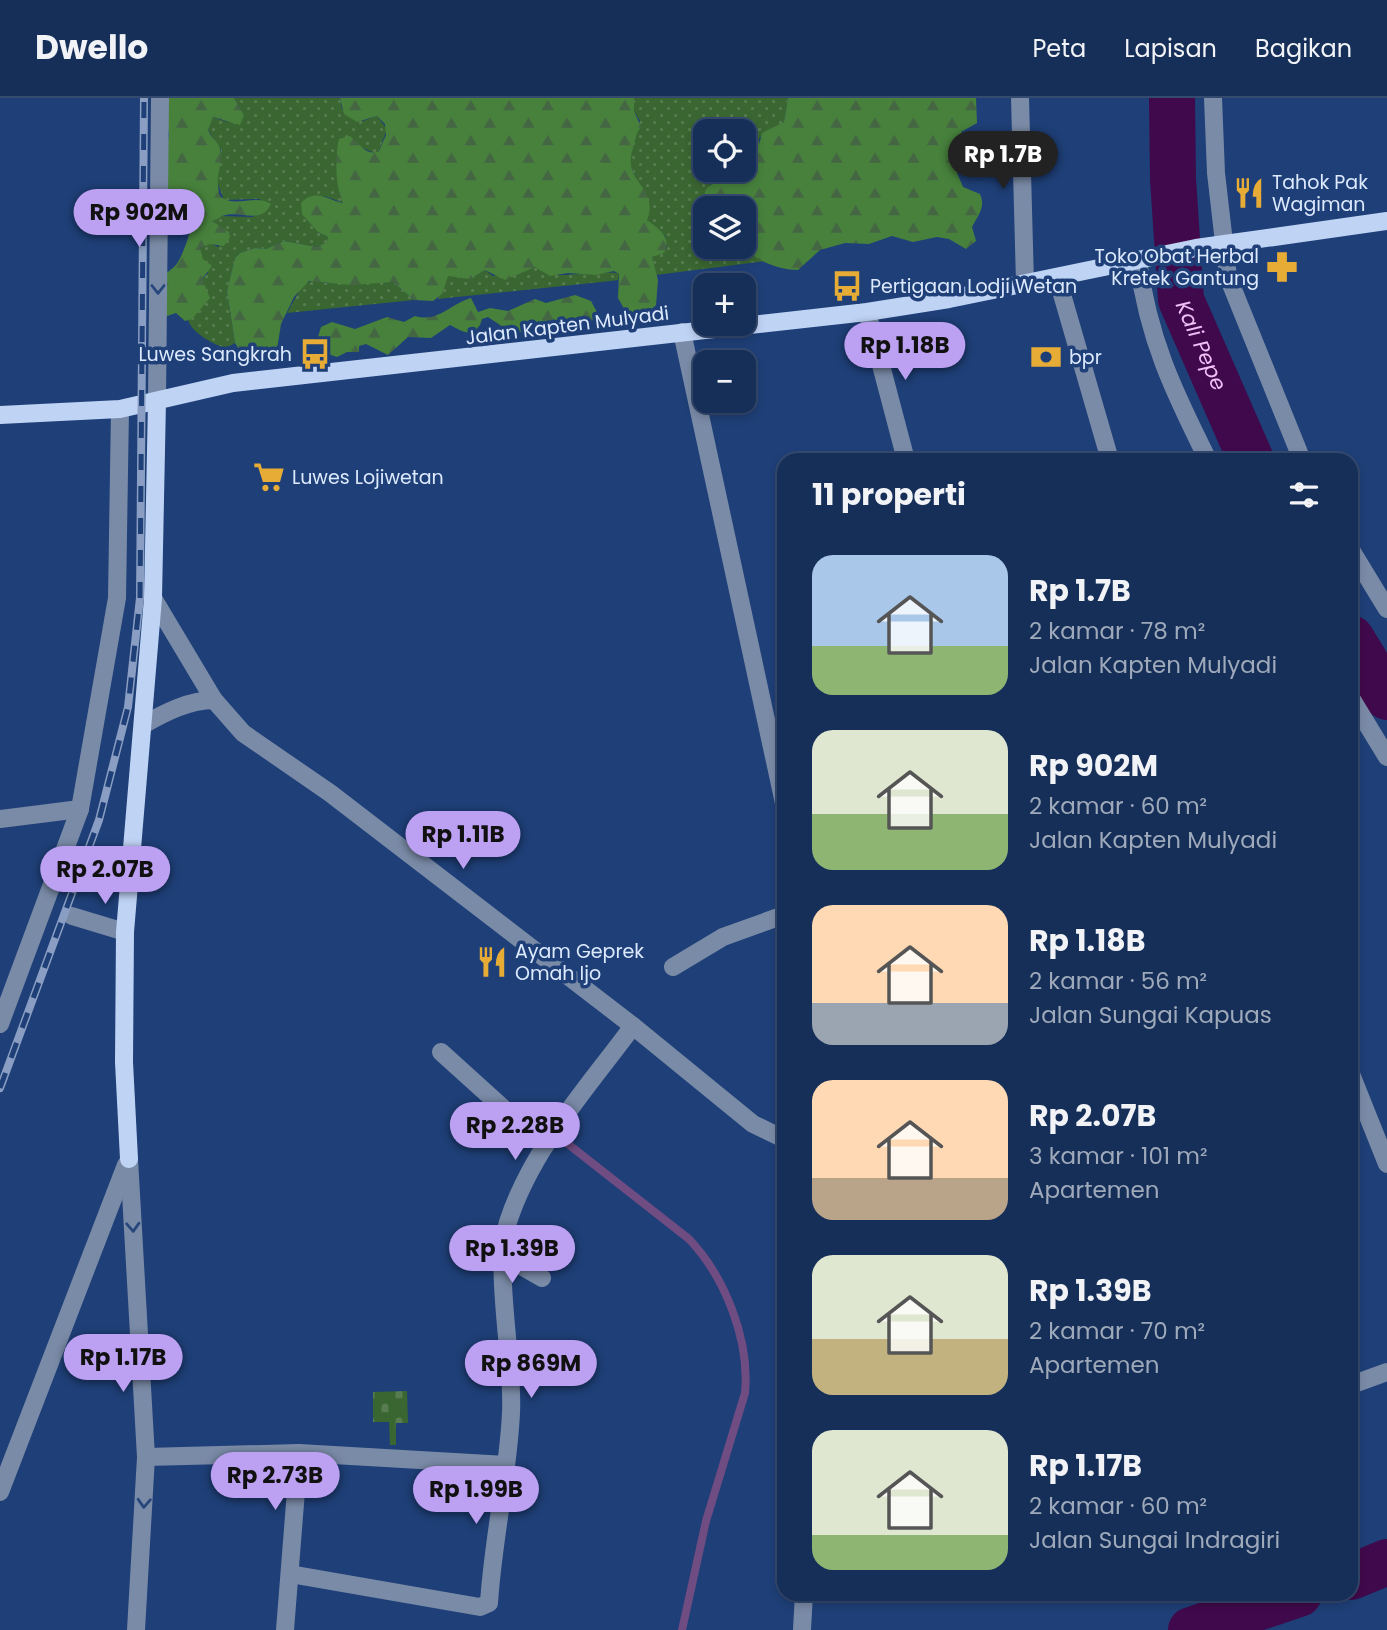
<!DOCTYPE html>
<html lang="id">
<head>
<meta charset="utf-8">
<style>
	:root { --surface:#162f59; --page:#233b62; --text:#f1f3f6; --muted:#9ea9ba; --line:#354a6f; --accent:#bca0f2 }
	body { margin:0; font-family:Poppins,sans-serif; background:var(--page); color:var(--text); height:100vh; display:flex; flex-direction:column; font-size:26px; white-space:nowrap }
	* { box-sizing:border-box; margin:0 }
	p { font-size:23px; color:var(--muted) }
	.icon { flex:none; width:38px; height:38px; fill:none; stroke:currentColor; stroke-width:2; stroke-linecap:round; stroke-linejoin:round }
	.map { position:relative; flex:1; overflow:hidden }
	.sheet { position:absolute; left:777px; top:355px; width:581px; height:1148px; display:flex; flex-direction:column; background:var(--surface); border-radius:21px; box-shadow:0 4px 10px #0003,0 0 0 2px var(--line) }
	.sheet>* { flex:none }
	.tools { position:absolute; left:693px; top:21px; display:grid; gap:14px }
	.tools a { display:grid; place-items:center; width:63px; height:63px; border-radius:14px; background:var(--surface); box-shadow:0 4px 10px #0003,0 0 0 2px var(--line); font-size:35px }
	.price { position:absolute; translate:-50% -60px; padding:0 16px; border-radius:24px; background:var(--accent); color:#111; font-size:23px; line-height:46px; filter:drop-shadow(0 2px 4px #0008) }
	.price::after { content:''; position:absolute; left:50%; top:42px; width:21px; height:16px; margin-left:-10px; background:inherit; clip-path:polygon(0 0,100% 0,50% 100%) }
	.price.current { background:#222; color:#fff }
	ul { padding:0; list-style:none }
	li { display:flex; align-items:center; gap:21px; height:175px; padding:0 35px }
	li span { display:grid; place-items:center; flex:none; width:196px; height:140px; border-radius:21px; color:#555 }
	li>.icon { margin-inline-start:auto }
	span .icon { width:84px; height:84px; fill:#fffc; stroke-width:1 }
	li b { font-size:30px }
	h2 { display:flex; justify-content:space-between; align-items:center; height:84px; padding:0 35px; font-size:30px }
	header { display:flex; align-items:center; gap:42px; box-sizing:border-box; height:98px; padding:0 35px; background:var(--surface); border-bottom:2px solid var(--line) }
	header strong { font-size:33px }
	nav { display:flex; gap:38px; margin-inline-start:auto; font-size:24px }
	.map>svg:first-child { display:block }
	.grass { fill:url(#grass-dots) }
	.forest { fill:url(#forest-firs) }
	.cemetery { fill:url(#cemetery-stones) }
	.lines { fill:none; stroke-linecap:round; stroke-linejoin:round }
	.stream { stroke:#6f4c81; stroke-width:8 }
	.river { stroke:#40094b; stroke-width:46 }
	.minor { stroke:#7a8ba7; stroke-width:18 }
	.major { stroke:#bfd3f5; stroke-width:18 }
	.rail-casing { stroke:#899ec2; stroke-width:8 }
	.rail { stroke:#1e3f77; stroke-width:5; stroke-dasharray:16; stroke-linecap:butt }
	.oneway { stroke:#27477c }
	.labels { text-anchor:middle; stroke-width:7; stroke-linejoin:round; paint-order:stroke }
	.poi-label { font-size:19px; fill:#ddeafe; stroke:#1e3f77; text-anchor:start }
	.street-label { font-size:19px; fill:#ddeafe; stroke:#1e3f77 }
	.water-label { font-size:21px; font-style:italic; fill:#efc1f8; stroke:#1e3f77 }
</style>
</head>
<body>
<header>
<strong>Dwello</strong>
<nav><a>Peta</a><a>Lapisan</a><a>Bagikan</a></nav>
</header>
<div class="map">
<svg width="1387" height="1532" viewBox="0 0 1387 1532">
	<defs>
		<pattern id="grass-dots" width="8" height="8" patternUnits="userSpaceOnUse" patternTransform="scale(1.75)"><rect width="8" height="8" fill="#3a6631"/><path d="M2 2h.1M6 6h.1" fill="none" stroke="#567c50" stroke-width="1.8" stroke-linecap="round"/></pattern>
		<pattern id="forest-firs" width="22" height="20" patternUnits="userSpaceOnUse" patternTransform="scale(1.75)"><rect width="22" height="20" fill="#47813c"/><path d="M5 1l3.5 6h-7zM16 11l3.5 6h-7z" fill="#456643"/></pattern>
		<pattern id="cemetery-stones" width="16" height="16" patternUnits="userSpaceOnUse" patternTransform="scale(1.75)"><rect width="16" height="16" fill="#3a6631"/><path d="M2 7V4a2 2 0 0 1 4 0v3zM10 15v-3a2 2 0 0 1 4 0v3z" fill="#567c50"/></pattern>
	</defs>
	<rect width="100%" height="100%" fill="#1e3f77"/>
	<g class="grass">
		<path d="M234 0H340L342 11 363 23 377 18 387 31 379 53 374 55 363 50 338 47 339 94 344 105 324 98 318 134 328 139V144L317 149 284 143 266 151 255 150 240 155 235 160 227 193 235 245 226 250C214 247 192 235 188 222L206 203 202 181 208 175C207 166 199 160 200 150L210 145 218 149 230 136 212 123 221 118 252 119 263 115 260 101 224 102 215 79 221 64V52L208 32 212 19 228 24 244 17Z"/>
		<polygon points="634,0 788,0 784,24 759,40 759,47 744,50 744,33 705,33 705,72 733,73 710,87 706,104 710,110 705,110 705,149 744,149 744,144 752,156 765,163 656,177 652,159 667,150 665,138 647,122 638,85 628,63 640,23 634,13"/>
		<path d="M535 169C541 171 550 177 557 177 569 178 611 172 619 176L618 182 611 183 438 201 447 178H475L485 172 493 178Z"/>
		<polygon points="315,182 326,185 393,184 414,202 287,215 303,186"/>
	</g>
	<g class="forest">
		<path d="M157 0H234L244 17 240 27 213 19 208 32C211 40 218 43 220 51 225 68 213 74 220 98 235 111 255 95 271 106 261 128 239 111 222 118 218 120 216 122 212 123L229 134 230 139 224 148 210 146 200 150 203 161 212 168 202 181 210 200 192 221 185 223 176 215 164 219 157 182C163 177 175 170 178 164 186 151 201 106 189 96L162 95 169 35Z"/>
		<path d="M340 0H634V13L641 29C636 35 635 42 633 50 621 85 660 88 647 122 658 130 673 140 664 155L652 159 658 182 656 207 644 219 627 216 618 200 619 176 614 173 596 177 568 175 550 178 535 169 505 182 485 172 470 181 448 178 442 196 433 203 414 202 393 184 351 187 309 183 294 199 281 226 277 251 262 261H245L235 245 227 193 235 160 240 155 255 150 266 151 284 143 317 149 327 144 328 139 318 134 302 116 301 105C316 90 327 102 343 105 335 89 335 58 339 41L350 38C360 45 366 59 379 53L386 37 385 26 377 18 357 24 344 16Z"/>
		<path d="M788 0H976L977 25 961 34 971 57 957 75 963 89 980 96C986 109 978 117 972 129L976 143 966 151 949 141 937 139 913 144 892 138 869 146 845 145 820 152 798 172C781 172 751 163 744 145 741 135 744 120 744 110H710C692 83 725 87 733 72H744V50L759 47 762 35 784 24Z"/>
		<path d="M575 197 591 203 598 216 590 225 566 234 555 231 524 235 506 231 488 219 482 221 480 227C470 240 462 233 450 227L431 240 408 239 388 257 366 246 359 248V254H347L337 259 322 254 317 242 321 229 332 224 355 231 387 219 404 224 415 218C438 225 450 206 471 200L478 214 490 210 508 213 535 201 546 205Z"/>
	</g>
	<polygon class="cemetery" points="407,1293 408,1325 396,1325 396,1347 390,1347 389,1324 373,1324 373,1294"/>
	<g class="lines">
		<path class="stream" d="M559 1039 689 1141C725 1179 750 1242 745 1295L706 1423 682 1532"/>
		<g class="river">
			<path id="s1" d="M1172 0 1173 81 1181 202 1251 362"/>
			<polyline points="1351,540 1387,599"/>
			<polyline points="1351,1479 1387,1464"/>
			<polyline points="1191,1532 1299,1496"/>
		</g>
		<g class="minor">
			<polyline points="1020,0 1025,185"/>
			<polyline points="1213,0 1216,75 1228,179 1302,362"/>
			<path d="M1138 162C1148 240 1173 292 1208 362"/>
			<polyline points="1057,179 1110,362"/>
			<polyline points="867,214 906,362"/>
			<polyline points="682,234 784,705"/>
			<polyline points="157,303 160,0"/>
			<polyline points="1351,452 1387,511"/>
			<polyline points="153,500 214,602 243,635 330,695 633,928 753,1026 784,1041"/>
			<polyline points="1351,600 1387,659"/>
			<path d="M143 627C164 615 189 602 214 602"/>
			<polyline points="0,721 80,711"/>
			<polyline points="72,818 125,834"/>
			<polyline points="673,869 723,839 784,817"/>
			<polyline points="0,926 80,711 117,500 120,311"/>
			<polyline points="441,954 545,1048"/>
			<polyline points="1351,976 1387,1066"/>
			<polyline points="129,1061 146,1359 136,1532"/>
			<polyline points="504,1158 542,1180"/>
			<polyline points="1351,1287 1387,1274"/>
			<polyline points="146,1359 299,1355 506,1367"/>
			<polyline points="0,1394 126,1067"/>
			<path d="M290 1476 480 1509 489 1505C493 1441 508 1378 511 1315 514 1261 493 1171 508 1124 532 1050 588 989 633 928"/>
			<polyline points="802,1531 804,1496"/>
			<polyline points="285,1532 299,1355"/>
		</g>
		<g class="major">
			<polyline points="0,317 120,311 233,285 867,214 949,201 1196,150 1387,123"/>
			<polyline points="129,1061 124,964 125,834 153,500 157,303"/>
		</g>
		<defs>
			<polyline id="rail" points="0,990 99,722 128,609 140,500 144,0"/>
		</defs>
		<use href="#rail" class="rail-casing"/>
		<use href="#rail" class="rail"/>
	</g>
	<defs><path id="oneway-chevron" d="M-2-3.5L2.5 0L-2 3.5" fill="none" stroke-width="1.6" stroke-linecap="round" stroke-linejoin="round" transform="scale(1.75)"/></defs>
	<g class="oneway">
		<use href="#oneway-chevron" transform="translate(158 191) rotate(90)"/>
		<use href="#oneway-chevron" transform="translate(133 1129) rotate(87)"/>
		<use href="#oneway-chevron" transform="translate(144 1405) rotate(93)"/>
	</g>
	<defs>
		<symbol id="restaurant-bare" viewBox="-9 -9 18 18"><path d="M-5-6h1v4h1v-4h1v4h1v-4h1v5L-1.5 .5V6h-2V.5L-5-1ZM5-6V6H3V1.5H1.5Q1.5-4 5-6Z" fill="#e7ac36" stroke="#1e3f77" stroke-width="2.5" paint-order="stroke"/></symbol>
		<symbol id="pharmacy-bare" viewBox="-9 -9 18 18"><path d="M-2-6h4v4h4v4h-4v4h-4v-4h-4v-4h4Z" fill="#e7ac36" stroke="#1e3f77" stroke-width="2.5" paint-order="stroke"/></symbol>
		<symbol id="bus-bare" viewBox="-9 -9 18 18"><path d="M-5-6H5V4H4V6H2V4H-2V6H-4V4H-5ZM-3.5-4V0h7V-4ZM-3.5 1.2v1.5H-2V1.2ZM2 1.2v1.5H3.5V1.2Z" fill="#e7ac36" stroke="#1e3f77" stroke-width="2.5" paint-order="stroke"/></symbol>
		<symbol id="bank-bare" viewBox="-9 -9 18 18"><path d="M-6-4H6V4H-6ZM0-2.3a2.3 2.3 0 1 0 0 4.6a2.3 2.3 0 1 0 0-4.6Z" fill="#e7ac36" stroke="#1e3f77" stroke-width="2.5" paint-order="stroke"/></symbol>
		<symbol id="supermarket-bare" viewBox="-9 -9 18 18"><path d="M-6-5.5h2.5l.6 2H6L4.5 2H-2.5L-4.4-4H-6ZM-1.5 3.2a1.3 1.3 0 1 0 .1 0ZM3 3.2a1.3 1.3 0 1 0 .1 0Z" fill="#e7ac36" stroke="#1e3f77" stroke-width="2.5" paint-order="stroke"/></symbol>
	</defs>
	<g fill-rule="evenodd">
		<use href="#restaurant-bare" x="1227" y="73" width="44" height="44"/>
		<use href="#pharmacy-bare" x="1260" y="147" width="44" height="44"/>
		<use href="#bus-bare" x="825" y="166" width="44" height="44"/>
		<use href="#bus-bare" x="293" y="234" width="44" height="44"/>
		<use href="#bank-bare" x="1024" y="237" width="44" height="44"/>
		<use href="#supermarket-bare" x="247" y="357" width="44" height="44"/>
		<use href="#restaurant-bare" x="470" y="842" width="44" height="44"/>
	</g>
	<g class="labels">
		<g class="poi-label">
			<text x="1272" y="91">Tahok Pak<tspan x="1272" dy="22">Wagiman</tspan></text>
			<text x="1259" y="165" text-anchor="end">Toko Obat Herbal<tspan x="1259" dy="22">Kretek Gantung</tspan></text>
			<text x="870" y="195">Pertigaan Lodji Wetan</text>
			<text x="292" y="263" text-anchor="end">Luwes Sangkrah</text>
			<text x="1069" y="266">bpr</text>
			<text x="292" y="386">Luwes Lojiwetan</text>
			<text x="515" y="860">Ayam Geprek<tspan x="515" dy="22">Omah Ijo</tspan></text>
		</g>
		<g class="street-label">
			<text transform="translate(567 227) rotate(-7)" y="7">Jalan Kapten Mulyadi</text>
		</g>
		<g class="water-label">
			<text dy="7" stroke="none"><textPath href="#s1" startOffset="252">Kali Pepe</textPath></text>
		</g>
	</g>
</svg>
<div class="tools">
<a><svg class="icon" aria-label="locate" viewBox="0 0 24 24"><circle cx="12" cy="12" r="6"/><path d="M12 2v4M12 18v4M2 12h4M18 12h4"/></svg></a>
<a><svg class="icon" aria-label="layers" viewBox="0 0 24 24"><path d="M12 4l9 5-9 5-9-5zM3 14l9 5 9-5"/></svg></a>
<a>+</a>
<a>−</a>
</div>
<b class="price current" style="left:1003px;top:93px">Rp 1.7B</b>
<b class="price" style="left:139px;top:151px">Rp 902M</b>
<b class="price" style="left:905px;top:284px">Rp 1.18B</b>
<b class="price" style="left:463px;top:773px">Rp 1.11B</b>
<b class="price" style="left:105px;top:808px">Rp 2.07B</b>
<b class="price" style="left:515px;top:1064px">Rp 2.28B</b>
<b class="price" style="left:512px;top:1187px">Rp 1.39B</b>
<b class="price" style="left:123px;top:1296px">Rp 1.17B</b>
<b class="price" style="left:531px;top:1302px">Rp 869M</b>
<b class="price" style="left:275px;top:1414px">Rp 2.73B</b>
<b class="price" style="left:476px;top:1428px">Rp 1.99B</b>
<section class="sheet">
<h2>11 properti<svg class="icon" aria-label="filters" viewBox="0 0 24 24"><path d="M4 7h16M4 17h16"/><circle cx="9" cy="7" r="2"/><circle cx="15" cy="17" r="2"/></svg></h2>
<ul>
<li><span style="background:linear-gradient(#a9c7e8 65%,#8fb573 0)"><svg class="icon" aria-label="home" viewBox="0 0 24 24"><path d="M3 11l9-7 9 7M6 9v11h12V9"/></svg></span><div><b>Rp 1.7B</b><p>2 kamar · 78 m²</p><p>Jalan Kapten Mulyadi</p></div></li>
<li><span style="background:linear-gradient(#dfe7d0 60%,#8fb573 0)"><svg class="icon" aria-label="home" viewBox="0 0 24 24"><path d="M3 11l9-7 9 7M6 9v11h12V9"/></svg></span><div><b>Rp 902M</b><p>2 kamar · 60 m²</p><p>Jalan Kapten Mulyadi</p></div></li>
<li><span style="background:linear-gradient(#ffd9b3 70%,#9aa5b1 0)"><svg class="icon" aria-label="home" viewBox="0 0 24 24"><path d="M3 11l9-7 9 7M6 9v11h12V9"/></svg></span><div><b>Rp 1.18B</b><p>2 kamar · 56 m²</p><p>Jalan Sungai Kapuas</p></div></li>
<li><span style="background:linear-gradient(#ffd9b3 70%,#b9a48a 0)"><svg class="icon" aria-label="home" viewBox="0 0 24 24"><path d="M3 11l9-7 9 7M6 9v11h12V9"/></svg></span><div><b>Rp 2.07B</b><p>3 kamar · 101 m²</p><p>Apartemen</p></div></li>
<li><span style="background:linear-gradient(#dfe7d0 60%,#c2b280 0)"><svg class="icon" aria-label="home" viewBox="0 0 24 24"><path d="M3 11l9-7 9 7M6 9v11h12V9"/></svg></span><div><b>Rp 1.39B</b><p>2 kamar · 70 m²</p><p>Apartemen</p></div></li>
<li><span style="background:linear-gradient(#dfe7d0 75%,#8fb573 0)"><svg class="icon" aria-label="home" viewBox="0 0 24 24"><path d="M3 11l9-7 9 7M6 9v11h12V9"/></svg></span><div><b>Rp 1.17B</b><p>2 kamar · 60 m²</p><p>Jalan Sungai Indragiri</p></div></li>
</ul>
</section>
</div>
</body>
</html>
